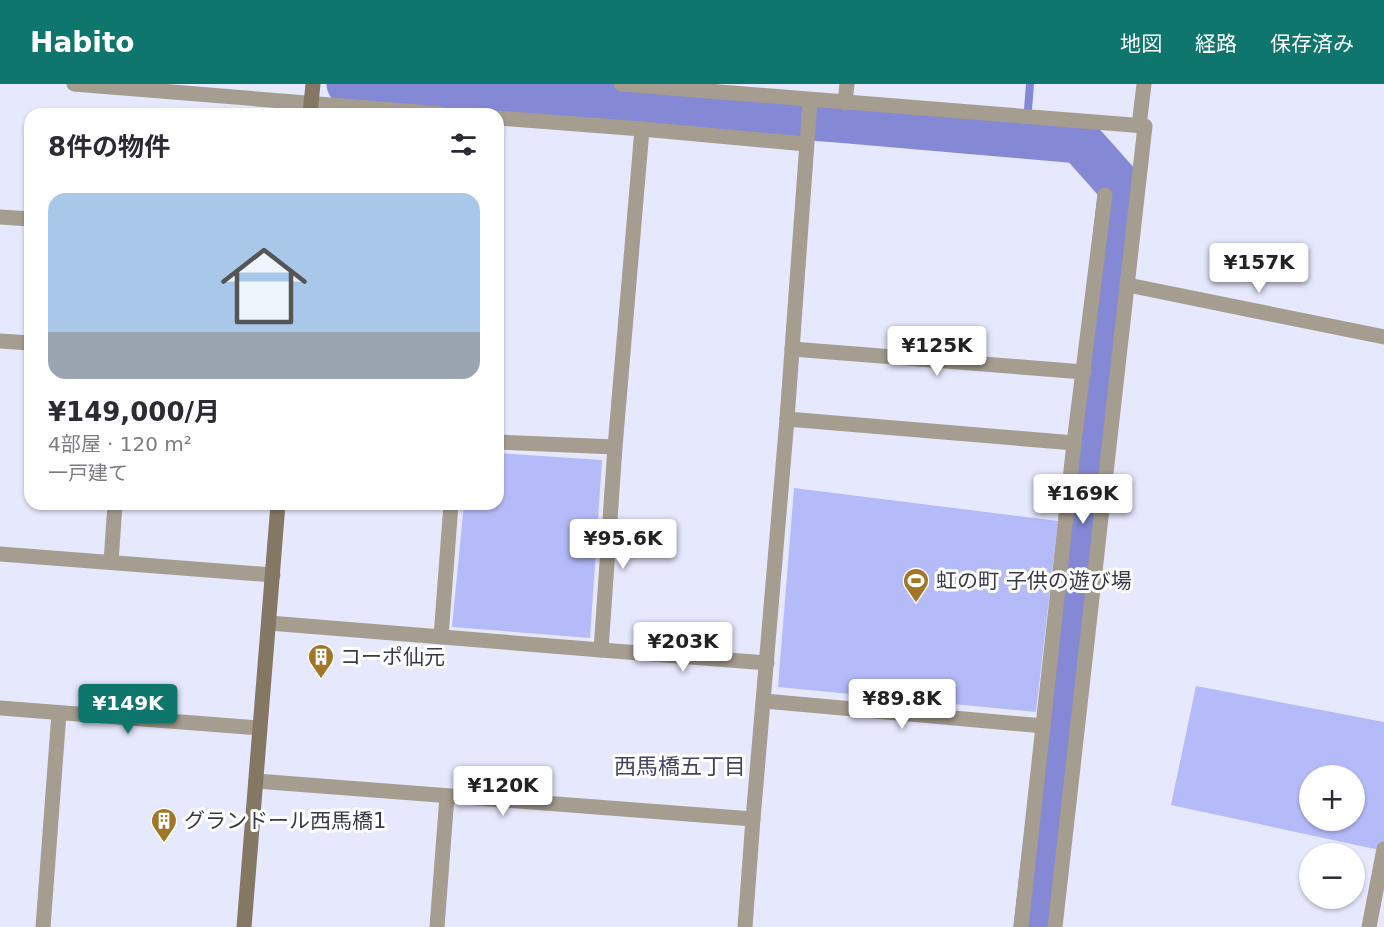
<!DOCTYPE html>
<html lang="ja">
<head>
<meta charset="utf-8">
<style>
	:root { --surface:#fff; --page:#f2f2f3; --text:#2b2b33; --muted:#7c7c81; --line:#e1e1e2; --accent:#0f766e }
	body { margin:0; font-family:"DejaVu Sans","Noto Sans JP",sans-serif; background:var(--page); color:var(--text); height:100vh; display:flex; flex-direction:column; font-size:22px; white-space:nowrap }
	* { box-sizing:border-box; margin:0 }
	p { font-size:20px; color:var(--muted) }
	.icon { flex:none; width:33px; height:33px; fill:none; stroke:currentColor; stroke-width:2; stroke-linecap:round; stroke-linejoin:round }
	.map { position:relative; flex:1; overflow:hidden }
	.side { position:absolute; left:24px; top:24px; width:480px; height:402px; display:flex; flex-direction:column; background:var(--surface); border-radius:18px; box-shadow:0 2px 4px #0004 }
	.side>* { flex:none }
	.fabs { position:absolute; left:1299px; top:681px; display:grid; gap:12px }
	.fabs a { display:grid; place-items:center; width:66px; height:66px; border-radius:50%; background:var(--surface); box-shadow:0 2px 4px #0004; font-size:30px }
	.price { position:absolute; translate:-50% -51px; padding:0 14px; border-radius:6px; background:#fff; color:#222; font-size:20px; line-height:39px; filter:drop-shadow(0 2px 3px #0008) }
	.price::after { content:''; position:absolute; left:50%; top:36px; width:18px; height:14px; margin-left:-9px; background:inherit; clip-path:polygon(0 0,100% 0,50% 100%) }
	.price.selected { background:var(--accent); color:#fff }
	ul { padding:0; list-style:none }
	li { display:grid; align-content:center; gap:12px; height:318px; padding:0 24px }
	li+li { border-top:2px solid var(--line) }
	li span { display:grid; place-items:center; height:186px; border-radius:18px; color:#555 }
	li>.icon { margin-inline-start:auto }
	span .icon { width:108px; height:108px; fill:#fffc; stroke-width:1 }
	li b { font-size:26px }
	h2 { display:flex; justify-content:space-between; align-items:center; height:72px; padding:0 24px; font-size:26px }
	header { display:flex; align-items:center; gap:36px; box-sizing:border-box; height:84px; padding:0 30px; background:var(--accent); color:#fff }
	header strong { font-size:28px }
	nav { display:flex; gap:33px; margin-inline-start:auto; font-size:21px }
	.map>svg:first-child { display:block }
	.green { fill:#b5bbf8; fill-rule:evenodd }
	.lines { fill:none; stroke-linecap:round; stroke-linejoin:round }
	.stream { stroke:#8488d5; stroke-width:8 }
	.river { stroke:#8488d5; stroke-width:45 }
	.street { stroke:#a59d8f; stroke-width:15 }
	.secondary { stroke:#847764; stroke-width:15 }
	.labels { text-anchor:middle; stroke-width:6; stroke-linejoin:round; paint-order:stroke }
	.poi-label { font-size:21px; fill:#393a48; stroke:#fff; text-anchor:start }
	.neighbourhood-label { font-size:22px; fill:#424461; stroke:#fff }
</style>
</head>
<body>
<header>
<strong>Habito</strong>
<nav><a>地図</a><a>経路</a><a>保存済み</a></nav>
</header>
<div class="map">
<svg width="1384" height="843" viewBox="0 0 1384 843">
	<rect width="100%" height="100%" fill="#e6e8fe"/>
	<g class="green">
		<polygon points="498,369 602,376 590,554 452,543 464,420 498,420"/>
		<polygon points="794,404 1058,437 1036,628 778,603"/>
		<path d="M1196 602 1384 638V767L1171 721ZM1310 692H1354V736H1310Z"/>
	</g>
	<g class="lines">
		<polyline class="stream" points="1026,51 1030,0"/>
		<polyline class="river" points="349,0 475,11 838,36 1080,57 1121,103 1036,843"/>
		<g class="street">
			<polyline points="74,0 442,30"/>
			<polyline points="621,0 1145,42 1055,843"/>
			<polyline points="845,19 847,0"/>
			<polyline points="498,34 642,45 806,60"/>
			<polyline points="1139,42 1144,0"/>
			<polyline points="0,133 30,135"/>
			<polyline points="1128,201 1384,253"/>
			<polyline points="0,257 30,259"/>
			<polyline points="792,265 1084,288"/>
			<polyline points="787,335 1074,359"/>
			<polyline points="498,358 615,363"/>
			<polyline points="0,470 273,491"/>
			<polyline points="111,478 115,420"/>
			<polyline points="269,539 601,566 615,363 642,45"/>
			<polyline points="441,553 451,420"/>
			<polyline points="601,566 767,579"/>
			<polyline points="764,617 1043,642"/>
			<polyline points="0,624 259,644"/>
			<polyline points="256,697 753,735"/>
			<polyline points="43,843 59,629"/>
			<polyline points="437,843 447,712"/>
			<polyline points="745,843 753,735 787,335 810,17"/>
			<polyline points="1021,843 1074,359 1105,111"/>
			<polyline points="1369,843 1384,765"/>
		</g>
		<g class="secondary">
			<polyline points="310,30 313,0"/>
			<polyline points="244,843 278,420"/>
		</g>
	</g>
	<defs>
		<symbol id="stadium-pin" viewBox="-11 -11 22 30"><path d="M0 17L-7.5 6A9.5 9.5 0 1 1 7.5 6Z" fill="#a17626" stroke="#fff"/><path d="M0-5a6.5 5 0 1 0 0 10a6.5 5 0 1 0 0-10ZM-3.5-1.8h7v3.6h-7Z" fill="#fff"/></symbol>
		<symbol id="building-pin" viewBox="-11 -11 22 30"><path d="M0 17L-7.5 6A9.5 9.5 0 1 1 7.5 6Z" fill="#a17626" stroke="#fff"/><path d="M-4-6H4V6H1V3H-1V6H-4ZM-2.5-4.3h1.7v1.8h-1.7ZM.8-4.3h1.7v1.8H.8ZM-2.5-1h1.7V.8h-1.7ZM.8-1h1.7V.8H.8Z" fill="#fff"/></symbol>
	</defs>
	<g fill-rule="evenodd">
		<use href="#stadium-pin" x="901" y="482" width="30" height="40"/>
		<use href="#building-pin" x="306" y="558" width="30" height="40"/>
		<use href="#building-pin" x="149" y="722" width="30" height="40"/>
	</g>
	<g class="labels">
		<g class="poi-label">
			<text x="936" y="504">虹の町 子供の遊び場</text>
			<text x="340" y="580">コーポ仙元</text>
			<text x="184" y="744">グランドール西馬橋1</text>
		</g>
		<g class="neighbourhood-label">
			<text x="680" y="690">西馬橋五丁目</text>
		</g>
	</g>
</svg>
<div class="fabs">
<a>+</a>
<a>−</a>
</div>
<b class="price" style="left:1259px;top:210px">¥157K</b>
<b class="price" style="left:937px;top:293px">¥125K</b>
<b class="price" style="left:1083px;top:441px">¥169K</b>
<b class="price" style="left:623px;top:486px">¥95.6K</b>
<b class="price" style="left:683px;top:589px">¥203K</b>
<b class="price" style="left:902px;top:646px">¥89.8K</b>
<b class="price selected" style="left:128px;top:651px">¥149K</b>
<b class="price" style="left:503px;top:733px">¥120K</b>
<section class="side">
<h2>8件の物件<svg class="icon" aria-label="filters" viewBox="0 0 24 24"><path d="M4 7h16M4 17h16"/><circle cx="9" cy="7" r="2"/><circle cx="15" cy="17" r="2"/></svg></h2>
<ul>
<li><span style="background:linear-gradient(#a9c7e8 75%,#9aa5b1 0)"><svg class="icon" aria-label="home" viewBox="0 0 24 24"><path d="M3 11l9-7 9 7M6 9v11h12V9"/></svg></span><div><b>¥149,000/月</b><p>4部屋 · 120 m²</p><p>一戸建て</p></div></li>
</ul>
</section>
</div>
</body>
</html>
